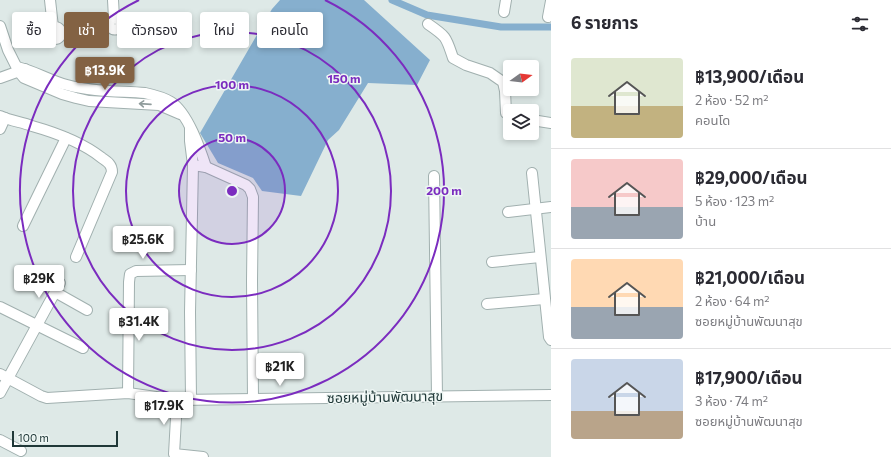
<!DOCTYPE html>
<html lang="th">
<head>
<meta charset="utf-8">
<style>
	:root { --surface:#fff; --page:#f2f2f3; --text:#2b2b33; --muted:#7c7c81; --line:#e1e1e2; --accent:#836243 }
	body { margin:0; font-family:Commissioner,"Noto Sans Thai",sans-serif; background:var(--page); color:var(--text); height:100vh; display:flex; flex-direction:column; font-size:15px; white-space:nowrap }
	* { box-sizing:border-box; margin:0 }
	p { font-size:13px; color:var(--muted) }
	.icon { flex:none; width:22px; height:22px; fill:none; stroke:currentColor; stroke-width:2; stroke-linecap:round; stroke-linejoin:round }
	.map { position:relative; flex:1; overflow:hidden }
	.side { display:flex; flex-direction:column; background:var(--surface); width:340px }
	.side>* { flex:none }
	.top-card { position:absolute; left:12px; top:12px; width:380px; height:36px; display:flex; gap:8px }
	.needle { width:26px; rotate:75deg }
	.tools { position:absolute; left:503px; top:60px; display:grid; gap:8px }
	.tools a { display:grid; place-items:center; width:36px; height:36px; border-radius:4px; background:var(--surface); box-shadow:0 2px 6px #0003; font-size:20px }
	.scale { position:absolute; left:12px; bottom:10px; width:106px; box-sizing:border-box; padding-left:4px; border:2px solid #203838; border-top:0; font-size:11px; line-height:14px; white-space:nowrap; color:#203838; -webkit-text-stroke:3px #eef6f4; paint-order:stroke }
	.price { position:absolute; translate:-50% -34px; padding:0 9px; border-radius:4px; background:#fff; color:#222; font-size:13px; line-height:26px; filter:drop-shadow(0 1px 2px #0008) }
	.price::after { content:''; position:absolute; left:50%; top:24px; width:12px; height:9px; margin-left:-6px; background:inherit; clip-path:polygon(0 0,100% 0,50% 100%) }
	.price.current { background:var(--accent); color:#fff }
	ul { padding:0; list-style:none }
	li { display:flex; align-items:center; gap:12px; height:100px; padding:0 20px }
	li+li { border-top:1px solid var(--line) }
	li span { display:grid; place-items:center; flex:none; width:112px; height:80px; border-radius:4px; color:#555 }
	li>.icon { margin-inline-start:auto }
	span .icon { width:48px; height:48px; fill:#fffc; stroke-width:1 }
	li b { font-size:17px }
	h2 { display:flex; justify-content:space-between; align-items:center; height:48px; padding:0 20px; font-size:17px }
	.tag { padding:0 14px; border-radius:4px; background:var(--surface); box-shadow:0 2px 6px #0003; font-size:14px; line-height:36px }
	.tag.current { background:var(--accent); color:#fff }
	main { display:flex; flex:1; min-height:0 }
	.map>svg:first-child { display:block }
	.water { fill:#86afce }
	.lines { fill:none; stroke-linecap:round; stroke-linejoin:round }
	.canal { stroke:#86afce; stroke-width:7 }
	.minor-casing { stroke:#a1b0af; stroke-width:12 }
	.minor { stroke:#fff; stroke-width:10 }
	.oneway { stroke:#909c9c }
	.ring { fill:none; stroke:#7b2cbf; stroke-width:2 }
	.labels { text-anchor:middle; stroke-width:3; stroke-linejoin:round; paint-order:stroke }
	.street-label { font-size:14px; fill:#203838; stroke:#eef6f4 }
	.centre { fill:#7b2cbf; stroke:#eef6f4; stroke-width:2 }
	.ring-label { font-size:12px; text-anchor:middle; font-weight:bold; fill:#7b2cbf; stroke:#eef6f4; stroke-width:3; stroke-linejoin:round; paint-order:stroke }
</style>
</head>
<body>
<main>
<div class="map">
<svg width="551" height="457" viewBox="0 0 551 457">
	<rect width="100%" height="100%" fill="#dee9e7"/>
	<polygon class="water" points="280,0 364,0 430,60 417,85 368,83 339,130 328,140 301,196 262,191 253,178 218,163 200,133 272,9"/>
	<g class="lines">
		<polyline class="canal" points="392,0 427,15 501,27 551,27"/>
		<defs>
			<g id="minor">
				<polyline points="50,0 53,27"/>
				<polyline points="113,0 114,18"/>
				<polyline points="504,12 506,0"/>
				<polyline points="548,17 551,1"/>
				<circle cx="115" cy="24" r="5.5"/>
				<path d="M428 24C447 37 446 37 453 58L466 65 490 73 503 82 505 91 506 113 510 115"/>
				<polyline points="0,26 8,50 19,72 24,78 62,94 76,98 89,101 159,105 180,114"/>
				<circle cx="55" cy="33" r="6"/>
				<path d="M17 67C35 71 50 81 67 85 93 92 119 91 145 93 154 95 163 97 171 102 188 113 200 149 206 167"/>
				<polyline points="0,78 25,69"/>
				<path d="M0 116C11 121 22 122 32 126 57 133 82 142 102 158 108 162 112 165 112 172L76 257"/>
				<polyline points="532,120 551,123"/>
				<polyline points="190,128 190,141 193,165 206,167 246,185 250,189 253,197 252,281 253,399"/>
				<polyline points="0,129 5,118"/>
				<polyline points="532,173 549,337 551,340"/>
				<polyline points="434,176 437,396"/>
				<polyline points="508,212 551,207"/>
				<polyline points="23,226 66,138"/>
				<polyline points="492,262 540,257"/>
				<polyline points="55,292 87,310"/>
				<polyline points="487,304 544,299"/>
				<polyline points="0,307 83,348"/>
				<polyline points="0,374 41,396 47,398 128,393 177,400 551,395"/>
				<polyline points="0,393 60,283"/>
				<polyline points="128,393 129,282 130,274 136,271 191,270"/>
				<polyline points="191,399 190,312 193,165"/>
				<polyline points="177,400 174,454 203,457"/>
				<polyline points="0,440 21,451"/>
			</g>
		</defs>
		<use href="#minor" class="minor-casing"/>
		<use href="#minor" class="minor"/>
	</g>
	<defs><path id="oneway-shaft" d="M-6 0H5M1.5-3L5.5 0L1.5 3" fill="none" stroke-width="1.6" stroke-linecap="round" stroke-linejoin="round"/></defs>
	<use class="oneway" href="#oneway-shaft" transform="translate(145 104) rotate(-176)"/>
	<circle cx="232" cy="191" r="53" fill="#7b2cbf" fill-opacity=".12"/>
	<g class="ring">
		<circle cx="232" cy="191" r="53"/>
		<circle cx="232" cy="191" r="106"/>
		<circle cx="232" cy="191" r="159"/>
		<path d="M325 0A212 212 0 1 1 139 0"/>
	</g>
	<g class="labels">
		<g class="street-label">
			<text transform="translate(385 397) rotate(-1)" y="5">ซอยหมู่บ้านพัฒนาสุข</text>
		</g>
	</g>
	<circle cx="232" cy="191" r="6" class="centre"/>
	<g class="ring-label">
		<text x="344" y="83">150 m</text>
		<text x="232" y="89">100 m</text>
		<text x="232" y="142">50 m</text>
		<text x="444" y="195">200 m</text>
	</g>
</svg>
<div class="tools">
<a><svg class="needle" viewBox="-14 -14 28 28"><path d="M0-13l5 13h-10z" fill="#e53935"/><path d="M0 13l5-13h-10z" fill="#7c7c81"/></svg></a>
<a><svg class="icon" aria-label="layers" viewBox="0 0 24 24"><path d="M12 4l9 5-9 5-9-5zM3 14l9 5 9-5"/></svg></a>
</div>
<div class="scale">100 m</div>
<b class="price current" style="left:105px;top:91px">฿13.9K</b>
<b class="price" style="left:143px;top:260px">฿25.6K</b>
<b class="price" style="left:39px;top:299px">฿29K</b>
<b class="price" style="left:139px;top:342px">฿31.4K</b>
<b class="price" style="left:280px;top:387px">฿21K</b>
<b class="price" style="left:164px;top:426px">฿17.9K</b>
<div class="top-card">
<a class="tag">ซื้อ</a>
<a class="tag current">เช่า</a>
<a class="tag">ตัวกรอง</a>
<a class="tag">ใหม่</a>
<a class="tag">คอนโด</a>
</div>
</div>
<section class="side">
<h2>6 รายการ<svg class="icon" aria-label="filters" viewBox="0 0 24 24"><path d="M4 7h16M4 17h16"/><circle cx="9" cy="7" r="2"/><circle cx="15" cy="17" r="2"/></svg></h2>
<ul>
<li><span style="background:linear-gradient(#dfe7d0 60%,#c2b280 0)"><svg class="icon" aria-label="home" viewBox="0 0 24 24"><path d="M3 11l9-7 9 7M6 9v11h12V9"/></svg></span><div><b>฿13,900/เดือน</b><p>2 ห้อง · 52 m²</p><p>คอนโด</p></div></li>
<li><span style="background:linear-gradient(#f6c9c9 60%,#9aa5b1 0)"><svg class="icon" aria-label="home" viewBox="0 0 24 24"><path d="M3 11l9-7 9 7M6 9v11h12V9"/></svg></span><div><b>฿29,000/เดือน</b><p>5 ห้อง · 123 m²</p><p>บ้าน</p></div></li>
<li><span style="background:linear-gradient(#ffd9b3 60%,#9aa5b1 0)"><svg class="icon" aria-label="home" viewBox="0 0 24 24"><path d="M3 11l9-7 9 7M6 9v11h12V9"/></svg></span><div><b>฿21,000/เดือน</b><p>2 ห้อง · 64 m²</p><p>ซอยหมู่บ้านพัฒนาสุข</p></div></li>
<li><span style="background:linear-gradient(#c9d6e8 65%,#b9a48a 0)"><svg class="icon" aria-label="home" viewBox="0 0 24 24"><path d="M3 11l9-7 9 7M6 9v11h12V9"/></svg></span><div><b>฿17,900/เดือน</b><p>3 ห้อง · 74 m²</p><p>ซอยหมู่บ้านพัฒนาสุข</p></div></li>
</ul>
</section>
</main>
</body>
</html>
